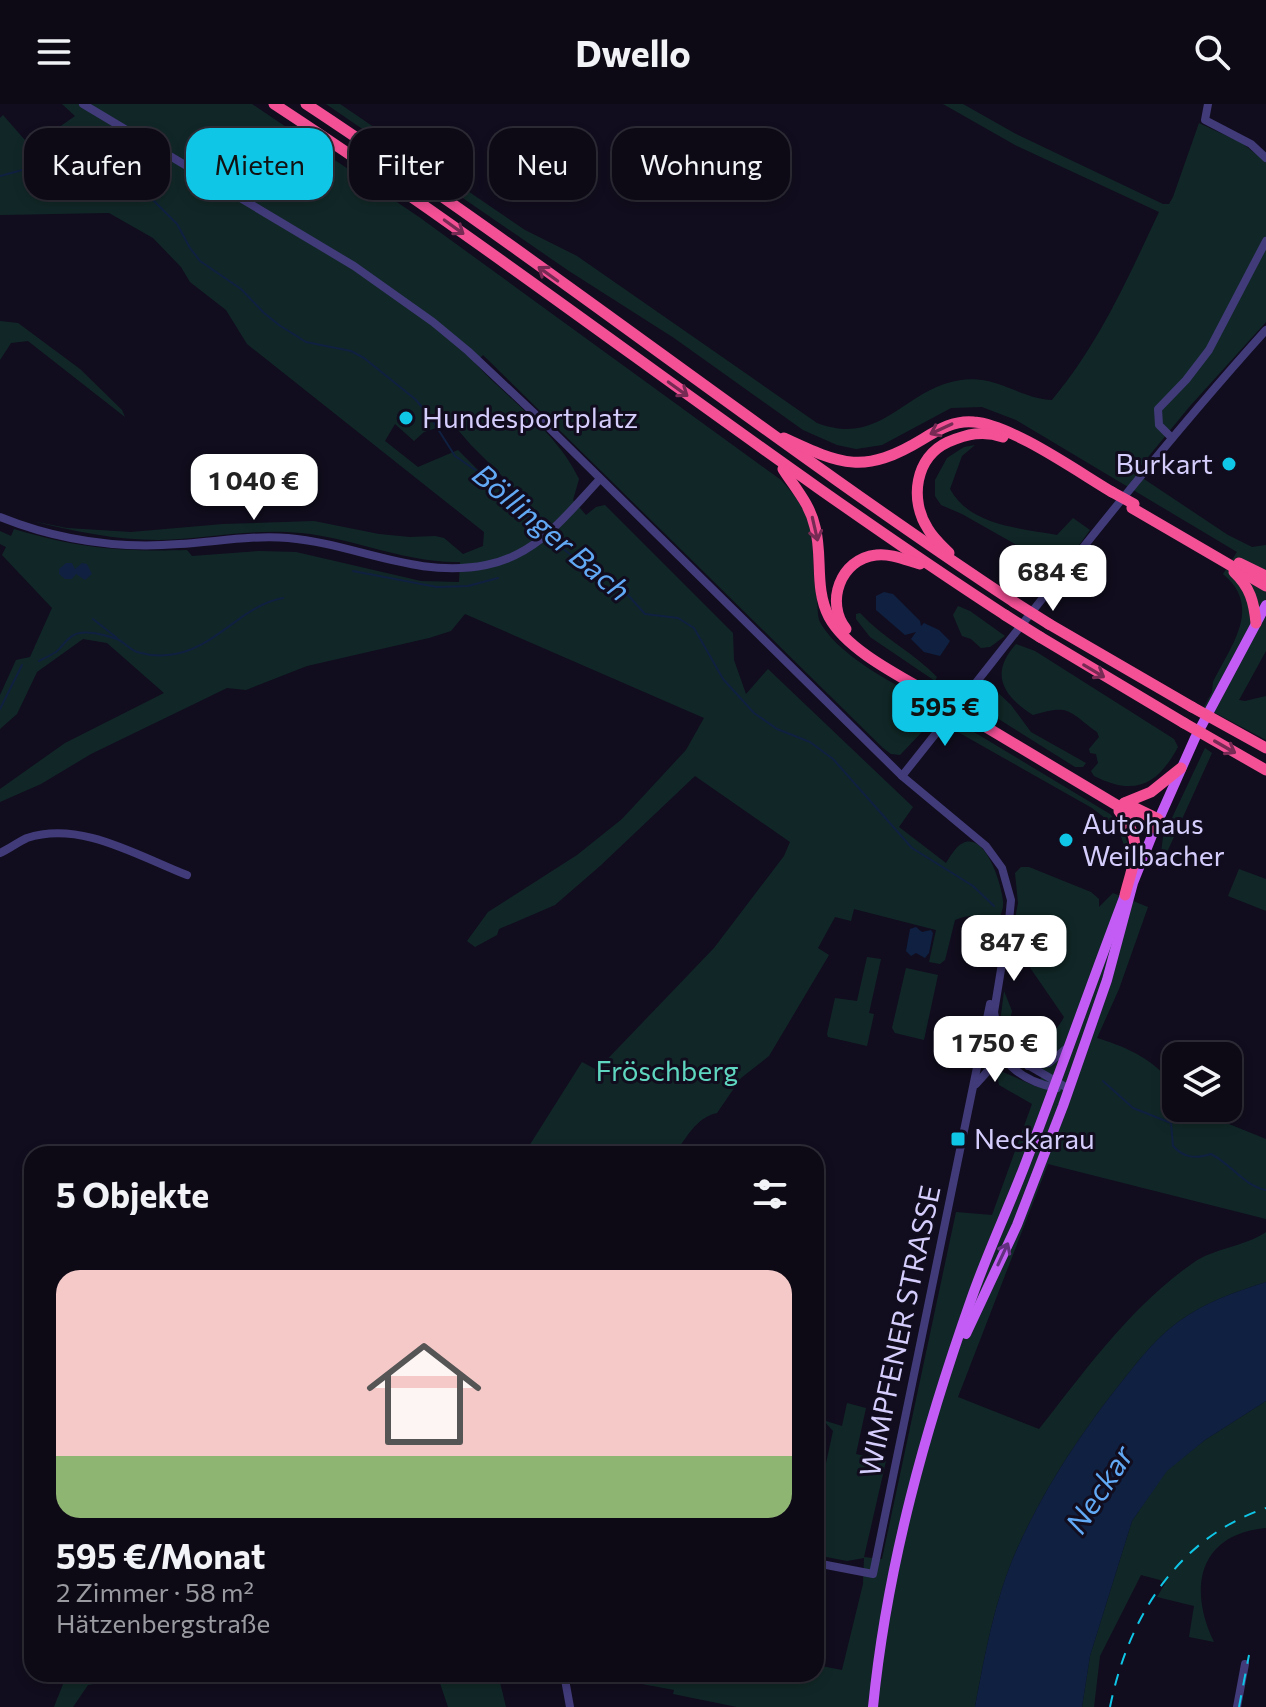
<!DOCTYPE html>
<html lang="de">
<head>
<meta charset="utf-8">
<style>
	:root { --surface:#0d0a16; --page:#16131f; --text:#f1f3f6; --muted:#9a9aa1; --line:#2d2b35; --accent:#0fc6e7 }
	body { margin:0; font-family:Commissioner,sans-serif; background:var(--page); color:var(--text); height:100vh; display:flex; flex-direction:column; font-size:30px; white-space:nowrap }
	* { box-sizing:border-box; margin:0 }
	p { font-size:26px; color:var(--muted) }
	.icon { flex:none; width:44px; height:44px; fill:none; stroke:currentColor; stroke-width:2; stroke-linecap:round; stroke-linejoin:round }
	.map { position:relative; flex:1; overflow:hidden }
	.panel { position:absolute; left:24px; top:1042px; width:800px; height:536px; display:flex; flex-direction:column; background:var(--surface); border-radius:24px; box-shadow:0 4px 12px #0003,0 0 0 2px var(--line) }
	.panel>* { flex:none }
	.top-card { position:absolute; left:24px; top:24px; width:800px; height:72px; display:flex; gap:16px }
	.tools { position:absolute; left:1162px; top:938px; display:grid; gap:16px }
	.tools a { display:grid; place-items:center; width:80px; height:80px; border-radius:16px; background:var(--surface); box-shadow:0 4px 12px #0003,0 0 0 2px var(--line); font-size:40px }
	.price { position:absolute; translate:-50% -68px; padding:0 18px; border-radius:16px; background:#fff; color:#222; font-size:26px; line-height:52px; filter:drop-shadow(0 2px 4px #0008) }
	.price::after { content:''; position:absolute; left:50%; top:48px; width:24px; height:18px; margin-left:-12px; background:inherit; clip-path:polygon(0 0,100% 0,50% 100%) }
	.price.active { background:var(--accent); color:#111 }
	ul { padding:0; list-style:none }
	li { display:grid; align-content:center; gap:16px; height:424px; padding:0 32px }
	li span { display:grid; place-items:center; height:248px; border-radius:24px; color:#555 }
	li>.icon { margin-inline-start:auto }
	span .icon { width:144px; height:144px; fill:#fffc; stroke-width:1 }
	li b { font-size:34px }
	h2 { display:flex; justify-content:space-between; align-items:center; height:96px; padding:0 32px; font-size:34px }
	.pill { padding:0 28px; border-radius:24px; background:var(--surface); box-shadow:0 4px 12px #0003,0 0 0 2px var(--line); font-size:28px; line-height:72px }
	.pill.active { background:var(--accent); color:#111 }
	header { display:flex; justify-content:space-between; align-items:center; height:104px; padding:0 32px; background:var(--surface); font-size:36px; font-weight:700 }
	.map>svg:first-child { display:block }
	.green { fill:#112727; fill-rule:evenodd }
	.water { fill:#0f2040 }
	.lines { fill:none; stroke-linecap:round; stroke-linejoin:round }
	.stream { stroke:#0f2040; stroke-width:2 }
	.minor { stroke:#413b7a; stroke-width:8 }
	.major { stroke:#c35cf5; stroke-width:10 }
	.highway { stroke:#f45096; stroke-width:11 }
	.rail { stroke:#0fc6e7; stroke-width:2; stroke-dasharray:12 10; stroke-linecap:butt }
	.highway-bridge { stroke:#f45096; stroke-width:11 }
	.oneway { stroke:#772b54 }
	.oneway2 { stroke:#61317f }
	.poi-dot { fill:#0fc6e7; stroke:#110d1e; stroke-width:3 }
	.labels { text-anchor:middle; stroke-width:6; stroke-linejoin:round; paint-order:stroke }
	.poi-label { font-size:28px; fill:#d5cdfc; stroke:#110d1e; text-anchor:start }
	.park-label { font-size:28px; fill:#5fd6bf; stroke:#110d1e }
	.street-label { font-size:28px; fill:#d5cdfc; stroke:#110d1e }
	.water-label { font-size:30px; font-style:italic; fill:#62a9f5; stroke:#110d1e }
</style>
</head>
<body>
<header><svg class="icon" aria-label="menu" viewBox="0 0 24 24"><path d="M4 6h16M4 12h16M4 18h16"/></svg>Dwello<svg class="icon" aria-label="search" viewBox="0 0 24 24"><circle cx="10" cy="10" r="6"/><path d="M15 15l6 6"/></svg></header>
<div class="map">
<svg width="1266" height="1603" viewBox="0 0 1266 1603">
	<rect width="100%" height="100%" fill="#110d1e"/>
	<g class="green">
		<path d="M62 0H252L419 113 781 376C825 423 807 441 817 496 818 504 817 514 821 520 843 557 906 585 942 607L900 651 891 650 883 644 483 251 475 259C509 296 557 328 579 375L573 396 586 411 596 403 605 401 733 529 734 556 746 590 768 565 913 703 899 723 946 759C950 753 956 742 963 739 986 728 1002 782 1003 797 1004 804 1001 810 999 816 982 814 972 808 955 816L945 856 940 860 929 858 936 826 854 805 851 817 835 813 818 844 829 851 769 952 741 974 717 1009C695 1014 687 1034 674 1050H524L582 958 597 966 714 844 784 752 790 738 695 672 600 762 555 801 499 825 497 831 475 843 467 837 488 808 577 751 622 715 686 646 704 614 465 510 451 527 429 534 307 562 246 586 227 584 91 650 41 680 0 698V685L65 639 164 589 107 539 83 535 37 568 17 610 0 625V591L16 556 30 553 52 504 2 451 6 443 0 440V427L11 432 14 425C78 444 120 448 187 446L192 452 259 447 296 448 421 477 459 478 460 458C400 459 346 430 287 428 244 426 201 435 159 436 115 436 74 427 32 417L67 424 131 428 223 420 314 417 379 430 410 433 435 432 444 434 463 450 483 442 484 428 247 240 226 206 190 178 181 163 153 134 109 109 0 111V14L3 11 31 43 75 12ZM452 319 471 341 520 390 514 394 505 383 477 365 458 346 418 363 385 337 395 320 414 337 424 328Z"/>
		<path d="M326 0H340L525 126 577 152 817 319C882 344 904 284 961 276 998 271 1020 295 1052 296 1100 238 1127 176 1159 108L1015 41 943 0H963L1016 30 1163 100H1169L1173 93 1199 19 1242 39 1266 58V218L1190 302 1135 369 1228 431 1252 443 1266 441V547L1239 596 1245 597 1266 592V636L1204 603 1212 588 1213 578C1231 541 1263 503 1223 470L1237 448 1016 316 982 303 951 304 882 341 856 345 837 341 803 326 674 234 569 167Z"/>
		<polygon points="0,217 18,219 80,265 122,306 125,313 28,237 11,239 0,256"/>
		<path d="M975 341 962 352 950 385C970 422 1020 424 1057 431L1073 414 1090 426 1061 466 962 410 941 401 935 392V376L947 354 964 343Z"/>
		<polygon points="958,502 970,507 1005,532 990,543 981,544 971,535 962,532 953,511"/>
		<path d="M860 509C883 534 914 549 937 573L935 577 870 533 856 515V510Z"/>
		<path d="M1016 540 1035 547 1174 635 1178 643C1157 682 1134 692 1094 672L1091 667 1098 659 1096 650 1090 649 1089 645 1099 633 1097 628C1067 606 1070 600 1033 611 1003 592 989 570 1016 540Z"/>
		<path d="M986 581H990L1011 601 1031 628 1086 659 1083 663H1075L978 602C975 592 979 587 986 581Z"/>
		<polygon points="954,616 1110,710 1122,724 1128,740 1125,744 1118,724 1092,704 949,623"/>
		<polygon points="1205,644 1212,649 1163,757 1161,749 1163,733"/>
		<path d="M1021 763H1029L1091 788 1099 795V803L1113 789 1148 803 1119 885 1097 934C1132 945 1151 955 1176 982V1004H1199L1219 1016 1266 1035V1115L1048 1060 958 1293 1039 1325C1085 1267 1131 1202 1193 1159 1214 1144 1244 1143 1266 1128V1178C1235 1188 1205 1198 1178 1218 1152 1237 1132 1265 1112 1290 1075 1338 1042 1389 1017 1445 995 1494 985 1550 975 1603H737L673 1590 674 1586 589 1570H816V1561L842 1566 863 1480 864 1454 847 1457 816 1451V1405L833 1327 823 1316 842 1322 847 1299 866 1304 856 1350 886 1357 864 1453 882 1455 956 1108 992 1111 1032 1000 999 981 997 971 1003 968 1037 983 1043 968 1017 950 1003 930 1005 929 1001 911 1004 887 1012 907 1011 912C1028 935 1049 942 1064 913L1011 836 1018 799 1015 769Z"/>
		<polygon points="1239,765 1266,775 1266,807 1228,792"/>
		<polygon points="867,853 881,855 869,909 874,910 867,942 828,933 827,930 835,894 857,897"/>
		<polygon points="906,864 938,871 924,936 895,929 892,924"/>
		<path d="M1266 1297V1424C1198 1430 1188 1485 1214 1538L1189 1533 1194 1502 1157 1493 1165 1480 1160 1476 1141 1471 1100 1552 1094 1603H1082L1090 1552 1132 1417 1166 1367 1205 1336Z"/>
		<polygon points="67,1570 156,1570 88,1581 73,1603 54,1603"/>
		<polygon points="437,1570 498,1570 506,1603 448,1603"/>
	</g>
	<g class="water">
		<polygon points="66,459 72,459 75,465 82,459 87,460 92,470 85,476 76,470 72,475 65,475 59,470 59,465"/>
		<polygon points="884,488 893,490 920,517 921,522 924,519 939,526 950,537 940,552 924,548 911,535 916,528 905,531 876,506 876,492"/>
		<polygon points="916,823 922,828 931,826 933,829 929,849 925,854 916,849 911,852 906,847 910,825"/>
		<path d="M1010 925 1026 935 1040 938 1046 948C1029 957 1012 942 1010 925Z"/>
		<path d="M1266 1178V1297L1205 1336 1167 1367 1132 1417 1090 1552 1082 1603H975C985 1550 995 1494 1017 1445 1042 1389 1075 1338 1112 1290 1132 1265 1152 1237 1178 1218 1205 1198 1235 1188 1266 1178Z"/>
	</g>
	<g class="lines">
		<g class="stream">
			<polyline points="0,72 26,65 55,67 86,73 151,94 177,120 190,144 200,157 241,185 264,209 279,221 306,238 351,247 364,254 415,295 429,311 455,352 502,384 542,428"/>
			<polyline points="547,432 580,458 619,481 645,510 678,514 694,524 723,575 754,609 777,625 810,638 833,655 912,744 973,782 994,802"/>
			<polyline points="353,467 437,483 468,482 498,474"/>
			<polyline points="93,515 117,534"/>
			<path d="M39 557C45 554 51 551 56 548 62 543 67 534 74 531 84 525 106 531 117 535 124 538 129 545 137 548 147 551 158 552 168 551 215 547 239 502 283 494"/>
			<polyline points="0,605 22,561"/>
			<path d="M1103 977 1133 1004 1171 1019 1173 1042C1184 1054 1195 1055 1211 1050 1231 1060 1244 1082 1266 1086"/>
		</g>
		<g class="minor">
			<polyline points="83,0 354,162 433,218 468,247 535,310 902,672 986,742 1002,764 1011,796 1009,817 994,908 998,930 1005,944 1014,953 1069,985"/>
			<polyline points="1208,0 1205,16 1251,40 1266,54"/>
			<polyline points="1172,334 1159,321 1158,305 1186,276 1209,246 1266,137"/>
			<path d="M0 413C57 436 118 445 179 440 215 438 252 431 288 434 356 440 417 475 486 461 538 451 566 411 600 375"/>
			<path d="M902 672C1022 522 1138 368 1266 226"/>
			<path d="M0 749C9 745 18 738 27 734 80 716 138 752 187 771"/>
			<path d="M988 919C995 955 1021 978 1057 984"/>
			<polyline points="1028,962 1049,959 1068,943"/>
			<polyline points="976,980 1004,949"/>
			<polyline points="816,1459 873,1470 990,900"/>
			<polyline points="564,1570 570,1603"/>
			<polyline points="1237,1603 1245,1560"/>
		</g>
		<g class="major">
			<polyline points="966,1230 1017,1121 1063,1002 1107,876 1133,779 1155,724 1195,634 1266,501"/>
			<path d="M873 1603C887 1462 925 1326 972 1193 988 1147 1009 1103 1026 1058 1060 969 1091 880 1125 791L1130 784"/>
		</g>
		<g class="highway">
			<path d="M274 0C523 163 756 349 1005 511"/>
			<path d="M306 0C547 159 773 339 1014 498"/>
			<path d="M784 334C842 361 864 371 923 335 939 325 955 316 974 318 1012 321 1078 368 1112 388"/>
			<path d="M783 365C795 384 810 400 815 423 823 452 814 484 829 513 849 550 911 577 946 599"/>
			<polyline points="1132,404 1266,482"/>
			<path d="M949 449C942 442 933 434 928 425 909 396 915 353 948 338 967 330 983 326 1003 333"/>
			<polyline points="1239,459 1266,472"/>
			<path d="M1234 468C1250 483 1254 498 1256 519"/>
			<polyline points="1049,520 1192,603"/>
			<path d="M846 525C825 499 840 455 876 451 890 449 906 456 920 460"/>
			<polyline points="1040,533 1184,619"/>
			<polyline points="966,611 1155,724"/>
			<polyline points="1124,699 1151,688 1181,664"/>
			<polyline points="1125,699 1158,715"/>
			<path d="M1119 707C1145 738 1134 756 1125 791"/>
		</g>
		<g class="rail">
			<path d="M1110 1603C1128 1514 1177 1434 1266 1404"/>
			<polyline points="1239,1603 1249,1551"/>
		</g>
		<g class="highway-bridge">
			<polyline points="1112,388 1134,400"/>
			<polyline points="1014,498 1049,520"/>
			<polyline points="1005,511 1040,533"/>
			<polyline points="948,594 969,607"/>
			<polyline points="1192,603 1266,644"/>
			<polyline points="1184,619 1266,666"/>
		</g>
	</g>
	<defs><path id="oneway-shaft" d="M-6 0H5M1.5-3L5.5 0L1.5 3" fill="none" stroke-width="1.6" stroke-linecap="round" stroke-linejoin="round" transform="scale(2)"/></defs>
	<g class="oneway">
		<use href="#oneway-shaft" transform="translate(454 123) rotate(36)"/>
		<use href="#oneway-shaft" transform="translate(548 170) rotate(-144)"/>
		<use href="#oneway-shaft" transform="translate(678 285) rotate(36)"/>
		<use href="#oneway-shaft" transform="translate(941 325) rotate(155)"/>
		<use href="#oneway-shaft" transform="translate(815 425) rotate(77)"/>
		<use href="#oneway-shaft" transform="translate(1094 567) rotate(31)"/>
		<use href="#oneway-shaft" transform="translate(1225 643) rotate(30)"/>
	</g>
	<use class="oneway2" href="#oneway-shaft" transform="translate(1003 1150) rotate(-65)"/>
	<g class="poi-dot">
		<circle cx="406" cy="314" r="8"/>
		<circle cx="1229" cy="360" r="8"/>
		<circle cx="1066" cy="736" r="8"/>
		<rect x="950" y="1027" width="16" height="16" rx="4"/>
	</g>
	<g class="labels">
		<g class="poi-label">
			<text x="422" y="324">Hundesportplatz</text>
			<text x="1213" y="370" text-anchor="end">Burkart</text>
			<text x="1082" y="730">Autohaus<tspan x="1082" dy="32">Weilbacher</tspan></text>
			<text x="974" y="1045">Neckarau</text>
		</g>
		<g class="park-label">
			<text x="667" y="977">Fröschberg</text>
		</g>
		<g class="street-label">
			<text transform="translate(900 1227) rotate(-78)" y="10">WIMPFENER STRASSE</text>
		</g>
		<g class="water-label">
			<text transform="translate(551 429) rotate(40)" y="10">Böllinger Bach</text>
			<text transform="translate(1100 1386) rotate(-57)" y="10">Neckar</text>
		</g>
	</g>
</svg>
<div class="tools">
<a><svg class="icon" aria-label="layers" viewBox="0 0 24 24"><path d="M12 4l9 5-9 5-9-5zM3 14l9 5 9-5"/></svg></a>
</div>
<b class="price" style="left:254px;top:418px">1 040 €</b>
<b class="price" style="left:1053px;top:509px">684 €</b>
<b class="price active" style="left:945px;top:644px">595 €</b>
<b class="price" style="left:1014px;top:879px">847 €</b>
<b class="price" style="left:995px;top:980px">1 750 €</b>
<div class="top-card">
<a class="pill">Kaufen</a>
<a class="pill active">Mieten</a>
<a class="pill">Filter</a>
<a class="pill">Neu</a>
<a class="pill">Wohnung</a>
</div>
<section class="panel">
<h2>5 Objekte<svg class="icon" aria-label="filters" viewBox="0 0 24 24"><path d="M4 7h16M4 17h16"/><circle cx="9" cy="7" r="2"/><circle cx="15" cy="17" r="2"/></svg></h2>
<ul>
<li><span style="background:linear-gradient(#f6c9c9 75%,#8fb573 0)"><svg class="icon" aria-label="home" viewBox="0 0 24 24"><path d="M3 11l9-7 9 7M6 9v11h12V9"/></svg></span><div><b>595 €/Monat</b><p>2 Zimmer · 58 m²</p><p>Hätzenbergstraße</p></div></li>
</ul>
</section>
</div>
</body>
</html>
